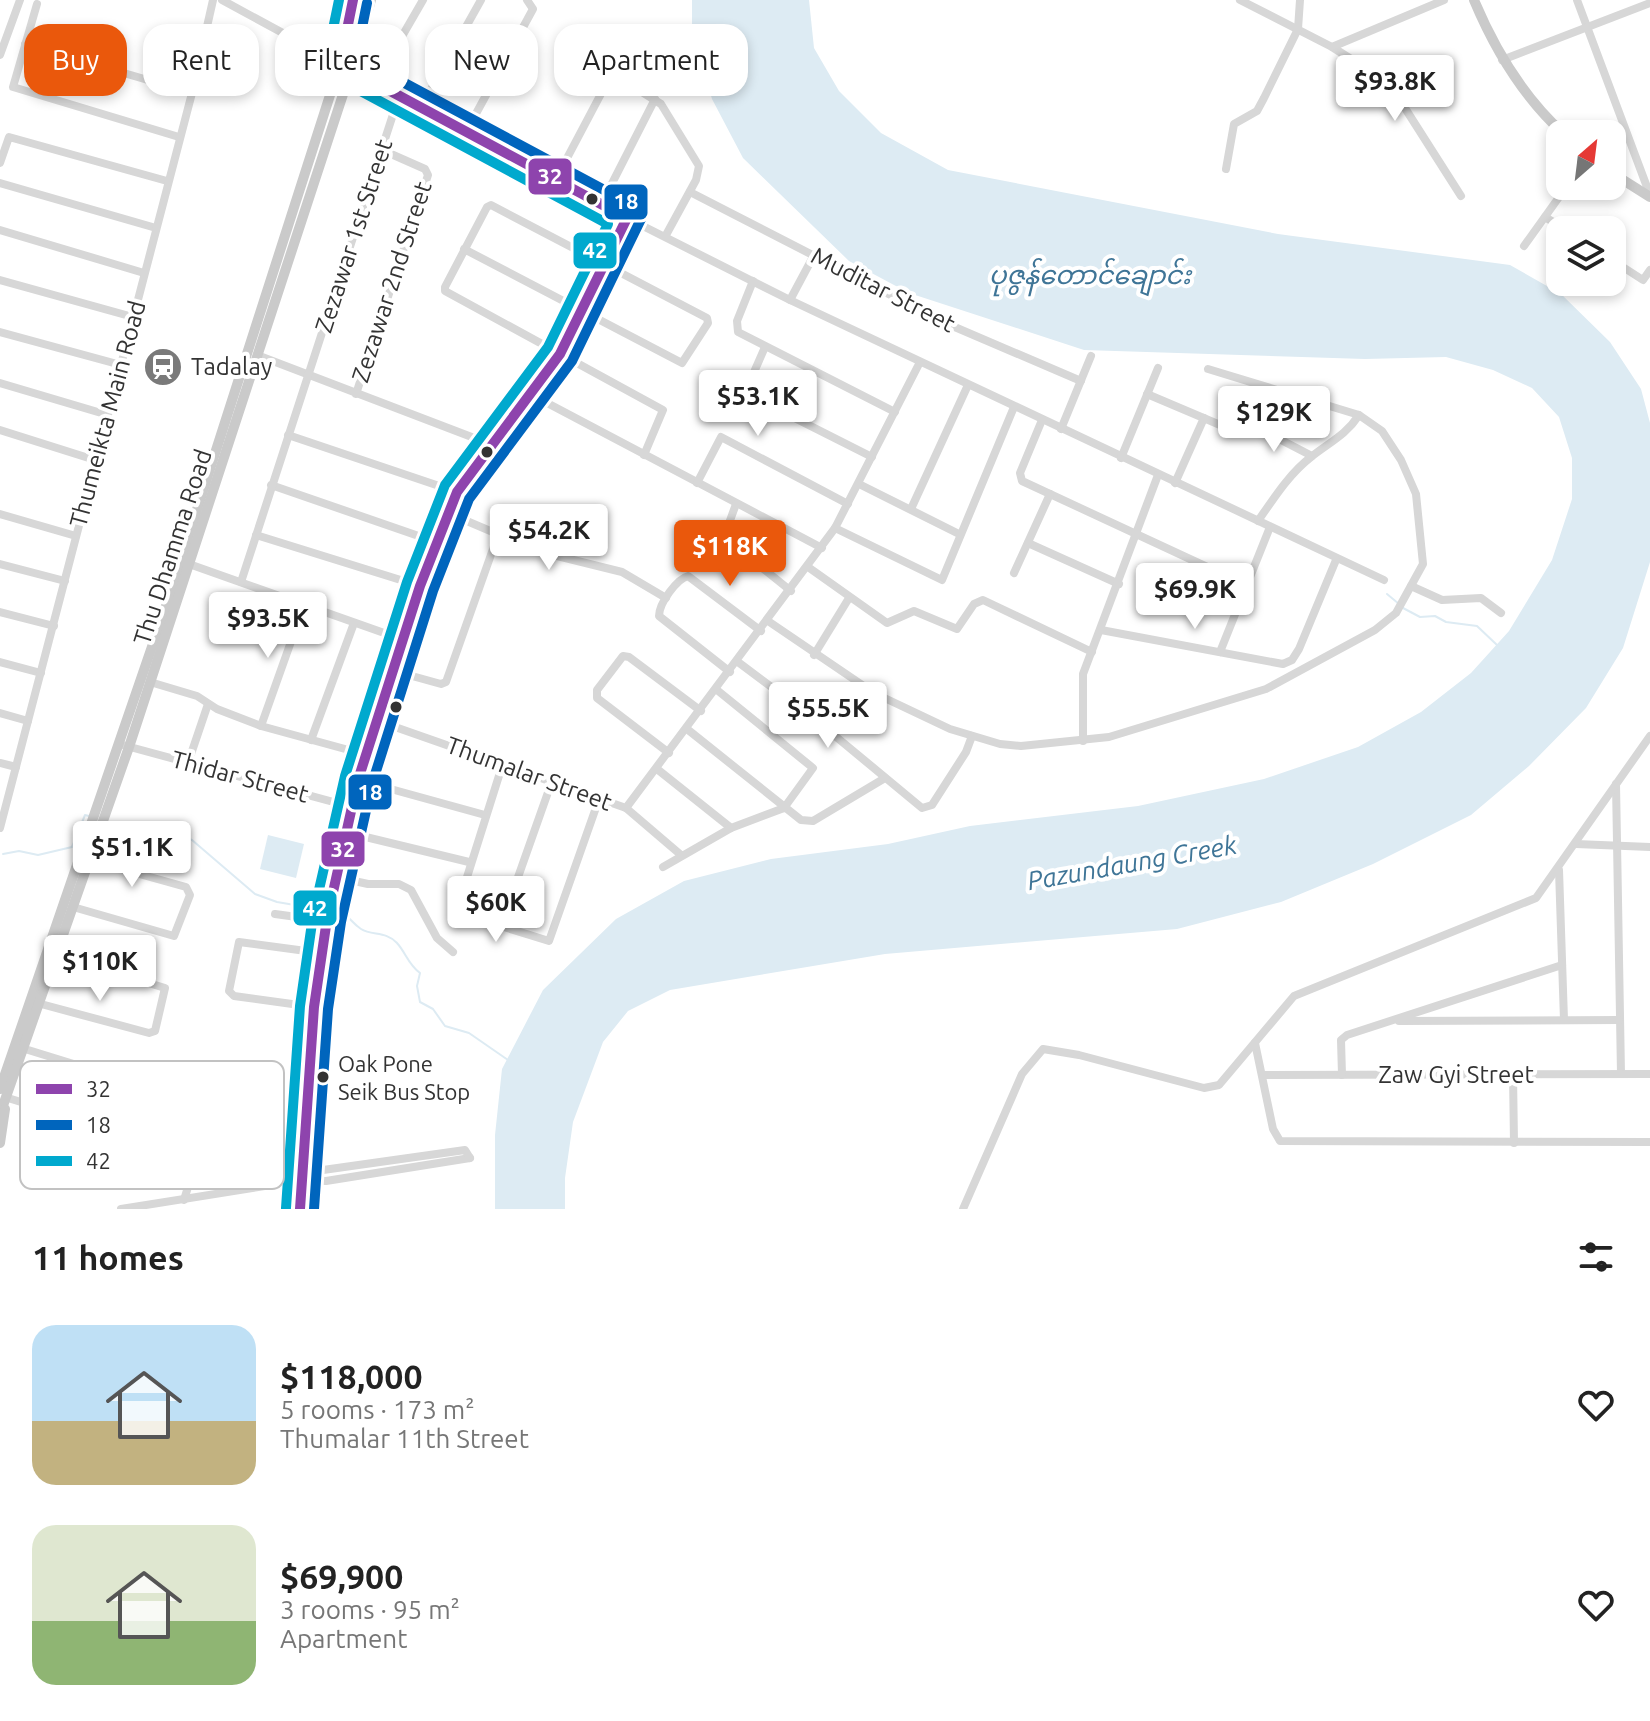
<!DOCTYPE html>
<html lang="en">
<head>
<meta charset="utf-8">
<style>
	:root { --surface:#fff; --page:#f2f2f2; --text:#222; --muted:#767676; --accent:#ea580c }
	body { margin:0; font-family:Ubuntu,"Noto Sans Myanmar",sans-serif; background:var(--page); color:var(--text); height:100vh; display:flex; flex-direction:column; font-size:30px; white-space:nowrap }
	* { box-sizing:border-box; margin:0 }
	p { font-size:26px; color:var(--muted) }
	.icon { flex:none; width:44px; height:44px; fill:none; stroke:currentColor; stroke-width:2; stroke-linecap:round; stroke-linejoin:round }
	.map { position:relative; height:1209px; overflow:hidden }
	.sheet { display:flex; flex-direction:column; background:var(--surface); flex:1 }
	.sheet>* { flex:none }
	.guide { position:absolute; left:24px; top:24px; width:800px; height:72px; display:flex; gap:16px }
	.needle { width:52px; rotate:28deg }
	.fabs { position:absolute; left:1546px; top:120px; display:grid; gap:16px }
	.fabs a { display:grid; place-items:center; width:80px; height:80px; border-radius:16px; background:var(--surface); box-shadow:0 4px 12px #0003; font-size:40px }
	.price { position:absolute; translate:-50% -68px; padding:0 18px; border-radius:8px; background:#fff; color:#222; font-size:26px; line-height:52px; filter:drop-shadow(0 2px 4px #0008) }
	.price::after { content:''; position:absolute; left:50%; top:48px; width:24px; height:18px; margin-left:-12px; background:inherit; clip-path:polygon(0 0,100% 0,50% 100%) }
	.price.active { background:var(--accent); color:#fff }
	ul { padding:0; list-style:none }
	li { display:flex; align-items:center; gap:24px; height:200px; padding:0 32px }
	li span { display:grid; place-items:center; flex:none; width:224px; height:160px; border-radius:24px; color:#555 }
	li>.icon { margin-inline-start:auto }
	span .icon { width:96px; height:96px; fill:#fffc; stroke-width:1 }
	li b { font-size:34px }
	h2 { display:flex; justify-content:space-between; align-items:center; height:96px; padding:0 32px; font-size:34px }
	.pill { padding:0 28px; border-radius:24px; background:var(--surface); box-shadow:0 4px 12px #0003; font-size:28px; line-height:72px }
	.pill.active { background:var(--accent); color:#fff }
	.map>svg:first-child { display:block }
	.water { fill:#ddebf3 }
	.lines { fill:none; stroke-linecap:round; stroke-linejoin:round }
	.stream { stroke:#ddebf3; stroke-width:2 }
	.minor { stroke:#d7d7d7; stroke-width:8 }
	.major { stroke:#cacaca; stroke-width:10 }
	.bus-1-casing { stroke:#fff; stroke-width:16 }
	.bus-2-casing { stroke:#fff; stroke-width:16 }
	.bus-3-casing { stroke:#fff; stroke-width:16 }
	.bus-1 { stroke:#8e44ad; stroke-width:10 }
	.bus-2 { stroke:#0065bd; stroke-width:10 }
	.bus-3 { stroke:#00a9ce; stroke-width:10 }
	.bus-dot { fill:#333; stroke:#fff; stroke-width:3 }
	.labels { text-anchor:middle; stroke-width:8; stroke-linejoin:round; paint-order:stroke }
	.bus-label { font-size:22px; fill:#333; stroke:#fff; text-anchor:start }
	.street-label { font-size:24px; fill:#333; stroke:#fff }
	.poi-label { font-size:24px; fill:#333; stroke:#fff; text-anchor:start }
	.water-label { font-size:26px; font-style:italic; fill:#3f7597; stroke:#fff }
	.key { fill:#fff; stroke:#c2c2c2; stroke-width:2 }
	.key-label { font-size:22px; fill:#333 }
	.line-badge { stroke:#fff; stroke-width:3 }
	.badge-label { font-size:22px; text-anchor:middle; font-weight:bold; fill:#fff }
</style>
</head>
<body>
<div class="map">
<svg width="1650" height="1209" viewBox="0 0 1650 1209">
	<rect width="100%" height="100%" fill="#fff"/>
	<g class="water">
		<polygon points="692,0 809,0 814,48 839,91 881,133 948,170 1278,234 1510,265 1561,294 1610,342 1641,389 1650,423 1650,562 1623,648 1586,708 1529,766 1471,815 1373,864 1281,902 1177,929 885,954 670,990 628,1011 603,1042 573,1122 565,1178 565,1209 495,1209 495,1135 502,1069 543,990 616,919 684,881 771,859 888,844 970,826 1138,806 1264,779 1358,747 1421,712 1471,673 1509,631 1552,560 1572,499 1572,458 1559,417 1532,388 1493,370 1446,357 1365,359 1084,350 909,293 849,261 743,158 712,99 692,31"/>
		<polygon points="268,835 304,844 296,878 260,869"/>
	</g>
	<g class="lines">
		<g class="stream">
			<polyline points="1387,594 1399,604"/>
			<polyline points="1403,608 1420,617 1435,616 1446,622 1477,626 1497,645"/>
			<polyline points="107,823 119,828 143,822 192,840 255,894 277,902 324,910"/>
			<polyline points="3,854 19,851 38,855 72,847 85,815 89,816"/>
			<path d="M335 912C350 914 349 921 361 929 372 936 386 931 397 943 406 953 408 964 420 973L417 986 420 1002 433 1009 445 1026 469 1033 508 1060"/>
		</g>
		<g class="minor">
			<polyline points="222,0 340,64"/>
			<polyline points="1240,0 1332,47 1444,0"/>
			<polyline points="1577,0 1650,195"/>
			<polyline points="37,4 13,87 179,137"/>
			<polyline points="25,44 192,93"/>
			<polyline points="1332,47 1389,83 1461,196"/>
			<polyline points="0,55 20,0"/>
			<polyline points="1502,60 1650,3"/>
			<polyline points="375,83 423,0"/>
			<polyline points="421,107 481,0"/>
			<polyline points="466,132 533,9 527,0"/>
			<polyline points="0,163 9,137 167,181"/>
			<polyline points="1226,169 1234,124 1257,111 1264,98 1298,29 1300,0"/>
			<polyline points="556,179 612,73 661,104 699,166 696,180 666,235"/>
			<polyline points="0,183 156,228"/>
			<polyline points="690,192 943,322 1081,381"/>
			<polyline points="602,203 655,99"/>
			<polyline points="1545,217 1566,230"/>
			<polyline points="627,218 790,300 1384,580"/>
			<polyline points="0,230 144,273"/>
			<polyline points="1524,246 1567,186"/>
			<polyline points="464,249 682,363 708,323 707,318 491,205 487,207 445,287 445,291 663,410 644,455"/>
			<polyline points="1612,260 1643,280 1650,270"/>
			<polyline points="0,280 133,317"/>
			<polyline points="753,281 737,321 738,332 895,412"/>
			<polyline points="790,300 814,255"/>
			<polyline points="0,332 121,365"/>
			<polyline points="765,347 747,388 749,395 872,457"/>
			<polyline points="257,355 490,444"/>
			<polyline points="0,383 108,415"/>
			<polyline points="356,394 428,175 425,169 382,150"/>
			<polyline points="1147,394 1239,433 1260,429 1312,456"/>
			<polyline points="532,395 822,548"/>
			<polyline points="1042,420 1020,473 1022,481 1246,585"/>
			<polyline points="1061,429 1091,356"/>
			<polyline points="0,430 95,460"/>
			<polyline points="288,435 457,492"/>
			<polyline points="1121,458 1158,368"/>
			<polyline points="697,483 721,437 848,504"/>
			<polyline points="1175,483 1204,418"/>
			<polyline points="859,484 959,534"/>
			<polyline points="271,485 436,542"/>
			<polyline points="736,504 724,537 791,591"/>
			<polyline points="911,509 968,385"/>
			<polyline points="448,513 537,551 622,572 666,598"/>
			<polyline points="0,514 76,536"/>
			<path d="M1258 521C1274 498 1289 474 1311 457 1330 442 1346 435 1359 415"/>
			<polyline points="835,528 942,580 1014,407"/>
			<polyline points="256,535 420,586"/>
			<polyline points="1028,543 1119,584"/>
			<polyline points="0,564 65,581"/>
			<polyline points="189,564 404,640"/>
			<polyline points="808,567 887,623 914,611 957,629 974,604 983,600 1092,652"/>
			<polyline points="1014,573 1050,494"/>
			<polyline points="241,582 399,96"/>
			<polyline points="1411,586 1442,600 1481,598 1501,613"/>
			<polyline points="0,612 54,626"/>
			<polyline points="768,621 874,693 950,729 1000,744 1021,746 1109,737 1266,689 1375,630 1396,613 1423,564 1416,494 1401,460 1382,431 1359,415 1208,369"/>
			<polyline points="1101,630 1283,664 1292,660 1299,649 1336,560"/>
			<polyline points="1220,652 1270,527"/>
			<polyline points="814,655 849,598"/>
			<polyline points="0,662 41,673"/>
			<polyline points="738,662 817,721 922,808 932,805 966,752 972,736"/>
			<polyline points="394,671 441,684 446,682 499,532"/>
			<path d="M730 672 659 616C659 603 677 579 688 576L761 631"/>
			<polyline points="150,682 197,696 217,709 261,726 367,755"/>
			<polyline points="717,690 813,768 784,808"/>
			<polyline points="0,713 28,721"/>
			<polyline points="378,721 626,808 835,528 920,362"/>
			<polyline points="261,726 304,605"/>
			<polyline points="687,729 801,820 813,821 885,778"/>
			<polyline points="311,740 354,623"/>
			<polyline points="1083,741 1083,674 1158,475"/>
			<polyline points="119,744 352,807"/>
			<polyline points="669,753 597,698 597,690 623,656 629,657 701,711"/>
			<polyline points="0,763 16,767"/>
			<polyline points="188,763 208,704"/>
			<polyline points="503,763 456,912 549,941 599,799"/>
			<polyline points="657,769 731,828"/>
			<polyline points="358,780 485,815"/>
			<polyline points="1616,784 1621,1074"/>
			<polyline points="626,808 681,855"/>
			<polyline points="0,828 192,93 213,0"/>
			<polyline points="345,832 469,862"/>
			<polyline points="1576,844 1650,847"/>
			<polyline points="663,867 731,828 784,808"/>
			<polyline points="1559,870 1564,1020"/>
			<polyline points="336,877 368,884 399,884 411,890 437,938 453,952"/>
			<polyline points="73,907 174,936 190,895 186,887 89,860"/>
			<polyline points="275,914 326,921"/>
			<polyline points="500,928 552,781"/>
			<polyline points="41,1004 149,1033 155,1031 165,988 57,955"/>
			<polyline points="314,1007 234,996 229,991 239,942 321,953"/>
			<polyline points="1399,1021 1619,1020"/>
			<polyline points="1255,1043 1273,1129 1280,1141 1650,1142"/>
			<polyline points="1513,1074 1514,1143"/>
			<polyline points="1263,1075 1650,1074"/>
			<polyline points="1342,1075 1341,1040 1347,1035 1562,965"/>
			<polyline points="8,1098 115,1131 122,1129 136,1089 132,1082 25,1049"/>
			<polyline points="304,1180 326,1181 470,1158"/>
			<polyline points="184,1200 212,1109"/>
			<polyline points="121,1209 303,1180 323,1170 465,1150 470,1158"/>
			<polyline points="963,1209 1022,1074 1043,1049 1079,1055 1204,1088 1219,1085 1294,996 1536,898 1650,736"/>
		</g>
		<g class="major">
			<path d="M1474 0C1495 50 1523 97 1564 134"/>
			<polyline points="1612,173 1650,197"/>
			<polyline points="0,1089 167,603 340,64 353,0"/>
			<polyline points="0,1114 129,747 351,70 371,0"/>
			<polyline points="0,1143 5,1109"/>
			<polyline points="300,1209 314,1007 327,919 358,780 420,586 457,492 560,354 627,218 340,64"/>
		</g>
		<defs>
			<polyline id="bus-1" points="300,1209 314,1007 327,919 358,780 420,586 457,492 560,354 627,218 340,64 353,0"/>
			<polyline id="bus-2" points="314,1209 328,1009 341,922 372,784 433,591 469,499 572,361 641,219 634,206 356,57 367,3"/>
			<polyline id="bus-3" points="286,1208 300,1006 313,916 345,776 407,582 445,485 548,347 608,224 331,75 326,63 339,0"/>
		</defs>
		<use href="#bus-1" class="bus-1-casing"/>
		<use href="#bus-2" class="bus-2-casing"/>
		<use href="#bus-3" class="bus-3-casing"/>
		<use href="#bus-1" class="bus-1"/>
		<use href="#bus-2" class="bus-2"/>
		<use href="#bus-3" class="bus-3"/>
	</g>
	<defs>
		<symbol id="station-disc" viewBox="-11 -11 22 22"><circle r="9.5" fill="#7a7a7a" stroke="#fff"/><path d="M-3-6H3Q5-6 5-4V2Q5 4 3 4L4.5 6H3L1.5 4h-3L-3 6H-4.5L-3 4Q-5 4-5 2V-4Q-5-6-3-6ZM-3.5-4v3h7v-3ZM-3.5 1v1.5H-2V1ZM2 1v1.5H3.5V1Z" fill="#fff"/></symbol>
	</defs>
	<g fill-rule="evenodd">
		<use href="#station-disc" x="141" y="345" width="44" height="44"/>
	</g>
	<g class="bus-dot">
		<circle cx="592" cy="199" r="7"/>
		<circle cx="487" cy="452" r="7"/>
		<circle cx="396" cy="707" r="7"/>
		<circle cx="323" cy="1077" r="7"/>
	</g>
	<g class="labels">
		<g class="bus-label">
			<text x="338" y="1072">Oak Pone<tspan x="338" dy="28">Seik Bus Stop</tspan></text>
		</g>
		<g class="street-label">
			<text transform="translate(354 236) rotate(-72)" y="8">Zezawar 1st Street</text>
			<text transform="translate(392 282) rotate(-72)" y="8">Zezawar 2nd Street</text>
			<text transform="translate(883 290) rotate(27)" y="8">Muditar Street</text>
			<text transform="translate(108 414) rotate(-75)" y="8">Thumeikta Main Road</text>
			<text transform="translate(173 547) rotate(-72)" y="8">Thu Dhamma Road</text>
			<text transform="translate(529 774) rotate(20)" y="8">Thumalar Street</text>
			<text transform="translate(240 777) rotate(15)" y="8">Thidar Street</text>
			<text x="1456" y="1083">Zaw Gyi Street</text>
		</g>
		<g class="poi-label">
			<text x="191" y="375">Tadalay</text>
		</g>
		<g class="water-label">
			<text x="1090" y="284">ပုဇွန်တောင်ချောင်း</text>
			<text transform="translate(1132 863) rotate(-10)" y="9">Pazundaung Creek</text>
		</g>
	</g>
	<rect x="20" y="1061" width="264" height="128" rx="12" class="key"/>
	<rect x="36" y="1084" width="36" height="10" fill="#8e44ad"/>
	<rect x="36" y="1120" width="36" height="10" fill="#0065bd"/>
	<rect x="36" y="1156" width="36" height="10" fill="#00a9ce"/>
	<g class="key-label">
		<text x="86" y="1097">32</text>
		<text x="86" y="1133">18</text>
		<text x="86" y="1169">42</text>
	</g>
	<g class="line-badge">
		<rect x="527" y="157" width="46" height="39" rx="8" fill="#8e44ad"/>
		<rect x="603" y="183" width="46" height="38" rx="8" fill="#0065bd"/>
		<rect x="572" y="231" width="46" height="39" rx="8" fill="#00a9ce"/>
		<rect x="347" y="773" width="46" height="38" rx="8" fill="#0065bd"/>
		<rect x="320" y="830" width="46" height="38" rx="8" fill="#8e44ad"/>
		<rect x="292" y="889" width="46" height="38" rx="8" fill="#00a9ce"/>
	</g>
	<g class="badge-label">
		<text x="550" y="184">32</text>
		<text x="626" y="209">18</text>
		<text x="595" y="258">42</text>
		<text x="370" y="800">18</text>
		<text x="343" y="857">32</text>
		<text x="315" y="916">42</text>
	</g>
</svg>
<div class="fabs">
<a><svg class="needle" viewBox="-14 -14 28 28"><path d="M0-13l5 13h-10z" fill="#e53935"/><path d="M0 13l5-13h-10z" fill="#767676"/></svg></a>
<a><svg class="icon" aria-label="layers" viewBox="0 0 24 24"><path d="M12 4l9 5-9 5-9-5zM3 14l9 5 9-5"/></svg></a>
</div>
<b class="price" style="left:1395px;top:123px">$93.8K</b>
<b class="price" style="left:758px;top:438px">$53.1K</b>
<b class="price" style="left:1274px;top:454px">$129K</b>
<b class="price" style="left:549px;top:572px">$54.2K</b>
<b class="price active" style="left:730px;top:588px">$118K</b>
<b class="price" style="left:1195px;top:631px">$69.9K</b>
<b class="price" style="left:268px;top:660px">$93.5K</b>
<b class="price" style="left:828px;top:750px">$55.5K</b>
<b class="price" style="left:132px;top:889px">$51.1K</b>
<b class="price" style="left:496px;top:944px">$60K</b>
<b class="price" style="left:100px;top:1003px">$110K</b>
<div class="guide">
<a class="pill active">Buy</a>
<a class="pill">Rent</a>
<a class="pill">Filters</a>
<a class="pill">New</a>
<a class="pill">Apartment</a>
</div>
</div>
<section class="sheet">
<h2>11 homes<svg class="icon" aria-label="filters" viewBox="0 0 24 24"><path d="M4 7h16M4 17h16"/><circle cx="9" cy="7" r="2"/><circle cx="15" cy="17" r="2"/></svg></h2>
<ul>
<li><span style="background:linear-gradient(#bfe0f5 60%,#c2b280 0)"><svg class="icon" aria-label="home" viewBox="0 0 24 24"><path d="M3 11l9-7 9 7M6 9v11h12V9"/></svg></span><div><b>$118,000</b><p>5 rooms · 173 m²</p><p>Thumalar 11th Street</p></div><svg class="icon" aria-label="heart" viewBox="0 0 24 24"><path d="M12 20l-8-8c-3-5 5-10 8-4 3-6 11-1 8 4z"/></svg></li>
<li><span style="background:linear-gradient(#dfe7d0 60%,#8fb573 0)"><svg class="icon" aria-label="home" viewBox="0 0 24 24"><path d="M3 11l9-7 9 7M6 9v11h12V9"/></svg></span><div><b>$69,900</b><p>3 rooms · 95 m²</p><p>Apartment</p></div><svg class="icon" aria-label="heart" viewBox="0 0 24 24"><path d="M12 20l-8-8c-3-5 5-10 8-4 3-6 11-1 8 4z"/></svg></li>
</ul>
</section>
</body>
</html>
